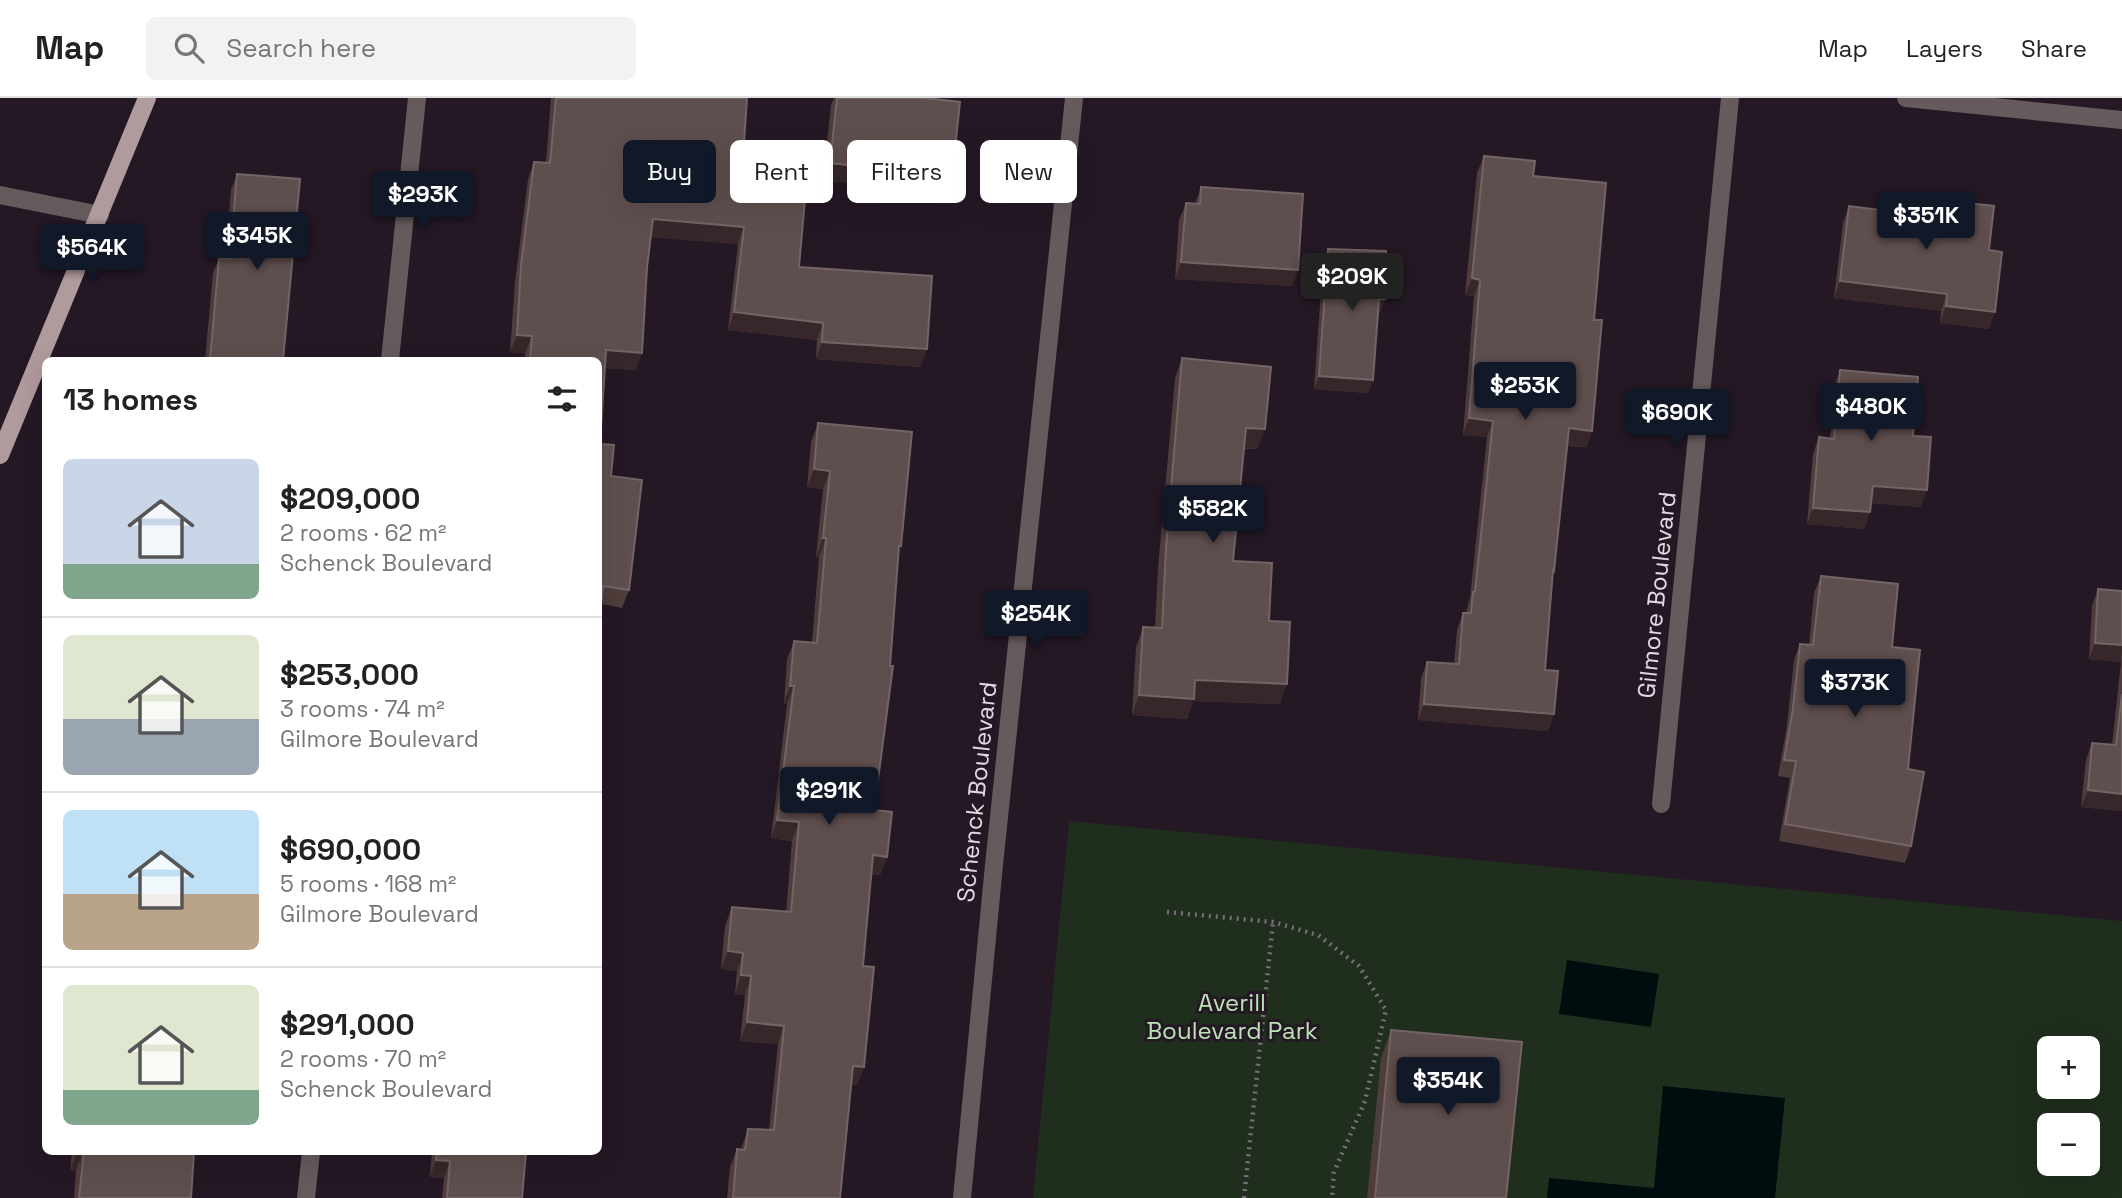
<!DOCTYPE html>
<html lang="en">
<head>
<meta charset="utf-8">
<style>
	:root { --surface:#fff; --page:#f2f2f2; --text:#222; --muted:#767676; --line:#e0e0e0; --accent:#111827 }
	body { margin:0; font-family:"Space Grotesk",sans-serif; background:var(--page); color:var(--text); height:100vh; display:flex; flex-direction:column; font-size:26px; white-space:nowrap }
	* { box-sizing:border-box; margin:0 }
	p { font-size:23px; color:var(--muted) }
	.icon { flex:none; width:38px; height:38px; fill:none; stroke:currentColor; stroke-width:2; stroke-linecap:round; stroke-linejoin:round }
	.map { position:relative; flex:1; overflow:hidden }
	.details { position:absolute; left:42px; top:259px; width:560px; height:798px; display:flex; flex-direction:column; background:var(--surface); border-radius:10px; box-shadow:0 7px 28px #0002 }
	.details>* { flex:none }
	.hud { position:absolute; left:623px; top:42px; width:665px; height:63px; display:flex; gap:14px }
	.tools { position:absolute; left:2037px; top:938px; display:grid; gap:14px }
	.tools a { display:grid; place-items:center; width:63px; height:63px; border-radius:10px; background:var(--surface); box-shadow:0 7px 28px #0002; font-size:35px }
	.price { position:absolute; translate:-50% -60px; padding:0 16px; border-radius:7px; background:var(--accent); color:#fff; font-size:23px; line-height:46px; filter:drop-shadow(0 2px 4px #0008) }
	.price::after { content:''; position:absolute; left:50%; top:42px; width:21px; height:16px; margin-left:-10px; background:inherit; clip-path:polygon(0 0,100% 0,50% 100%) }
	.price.active { background:#222; color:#fff }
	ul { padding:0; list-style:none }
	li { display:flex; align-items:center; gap:21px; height:175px; padding:0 21px }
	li+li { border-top:2px solid var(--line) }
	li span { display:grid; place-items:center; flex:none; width:196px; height:140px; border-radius:10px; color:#555 }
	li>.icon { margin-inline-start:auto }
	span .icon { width:84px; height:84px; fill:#fffc; stroke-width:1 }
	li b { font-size:30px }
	h2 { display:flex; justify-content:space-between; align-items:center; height:84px; padding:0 21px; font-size:30px }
	.tag { padding:0 24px; border-radius:10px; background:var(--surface); box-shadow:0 7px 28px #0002; font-size:24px; line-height:63px }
	.tag.active { background:var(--accent); color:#fff }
	header { display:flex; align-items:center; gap:42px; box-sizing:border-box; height:98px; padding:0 35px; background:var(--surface); border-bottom:2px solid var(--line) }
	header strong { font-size:33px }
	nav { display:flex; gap:38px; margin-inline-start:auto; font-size:24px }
	.search { width:490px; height:63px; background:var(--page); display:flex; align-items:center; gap:18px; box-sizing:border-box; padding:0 24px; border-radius:10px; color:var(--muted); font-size:26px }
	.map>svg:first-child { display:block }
	.green { fill:#1f2e1d; fill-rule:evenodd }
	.water { fill:#000d0f }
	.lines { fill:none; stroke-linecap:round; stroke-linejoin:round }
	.path { stroke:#796f7a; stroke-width:4.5; stroke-dasharray:2 5; stroke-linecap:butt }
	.minor { stroke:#655b5c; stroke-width:18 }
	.major { stroke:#af9a9c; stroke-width:18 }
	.wall { fill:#4f3d3c }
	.shaded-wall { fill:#37272b }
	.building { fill:#5f4e4e; stroke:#736465; stroke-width:2 }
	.labels { text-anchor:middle; stroke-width:6; stroke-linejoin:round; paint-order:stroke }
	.street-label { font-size:24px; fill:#e2dae3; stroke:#241825 }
	.park-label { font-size:24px; fill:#bce2b6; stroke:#241825 }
</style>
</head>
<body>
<header>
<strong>Map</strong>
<div class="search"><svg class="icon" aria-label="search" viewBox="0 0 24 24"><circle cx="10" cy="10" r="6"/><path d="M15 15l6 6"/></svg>Search here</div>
<nav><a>Map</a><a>Layers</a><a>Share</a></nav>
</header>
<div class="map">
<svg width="2122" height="1100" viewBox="0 0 2122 1100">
	<rect width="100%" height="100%" fill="#241825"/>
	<path class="green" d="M1069 723 2122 823V1100H1033ZM2049 950H2088V989H2049ZM2049 1027H2088V1066H2049Z"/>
	<g class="water">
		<polygon points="1567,862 1659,876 1651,929 1559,916"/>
		<polygon points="1663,988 1785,1000 1775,1100 1547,1100 1549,1080 1654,1090"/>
	</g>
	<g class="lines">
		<g class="path">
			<polyline points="1167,814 1273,824 1318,837 1359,868 1386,912 1365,1003 1334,1074 1332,1100"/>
			<polyline points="1244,1100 1273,824"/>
		</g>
		<g class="minor">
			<polyline points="1906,0 2122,22"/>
			<polyline points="0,97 100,117"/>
			<polyline points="390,262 417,0"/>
			<polyline points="1661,706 1730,0"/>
			<polyline points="306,1100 311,1054"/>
			<polyline points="962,1100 994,767 1074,0"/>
		</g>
		<polyline class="major" points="0,357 147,0"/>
	</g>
	<g class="wall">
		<polygon points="551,0 747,0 742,74 799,169 927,251 920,269 816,261 817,242 728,232 738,146 651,139 636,272 604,270 600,346 611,378 629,492 622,510 602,506 598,262 525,262 525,255 510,254 515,184 528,81 534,64 546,65"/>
		<polygon points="834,0 926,0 946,96 823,82 831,7"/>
		<polygon points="1484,58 1533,78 1594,222 1592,333 1586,349 1567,348 1553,478 1545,572 1554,616 1548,633 1418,622 1421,580 1427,564 1454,566 1457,532 1463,515 1466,515 1470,500 1487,339 1463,337 1474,198 1465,197 1477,75"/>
		<polygon points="237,76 283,262 205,262 213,175 219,160 225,160 231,92"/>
		<polygon points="1201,89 1298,172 1292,188 1175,181 1179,122 1186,105 1195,106"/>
		<polygon points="1931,101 1989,152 1989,231 1940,225 1941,213 1834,200 1843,125 1849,108 1925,117"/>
		<polygon points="1328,151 1385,201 1380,214 1378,214 1373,282 1368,295 1314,291 1323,165"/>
		<polygon points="1182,260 1265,331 1257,351 1244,351 1233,463 1269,523 1280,606 1193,603 1187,621 1132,617 1136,550 1143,529 1155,530 1158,470 1175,281"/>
		<polygon points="1840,272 1913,338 1921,409 1871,405 1870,414 1864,431 1807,426 1813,356 1819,339 1830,341 1834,289"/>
		<polygon points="818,325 898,456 874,712 887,759 880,777 871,776 863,868 864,969 857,987 851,987 840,1100 727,1100 730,1069 737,1051 741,1051 748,1031 769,1032 778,946 740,943 745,897 735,896 737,873 721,871 725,828 732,809 786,814 792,743 771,740 787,606 784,606 787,561 794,543 812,544 819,459 816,459 823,391 807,389 811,344"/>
		<polygon points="1821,478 1892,549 1908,671 1911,748 1905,765 1779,743 1790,680 1778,678 1787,627 1794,562 1800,546 1809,547 1814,495"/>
		<polygon points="2098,491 2122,493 2122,713 2081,709 2086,662 2092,645 2112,647 2121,564 2089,561 2092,508"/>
		<polygon points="1391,932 1506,1100 1367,1100 1381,960"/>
		<polygon points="72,1054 194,1054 191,1100 74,1100 76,1073 70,1072"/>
		<polygon points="432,1054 526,1054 522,1100 442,1100 444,1080 430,1079"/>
	</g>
	<g class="shaded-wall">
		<polygon points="830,65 952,79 946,96 823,82"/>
		<polygon points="653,121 744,129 738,146 646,139"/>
		<polygon points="1181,164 1298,172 1292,188 1175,181"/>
		<polygon points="1472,180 1480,182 1474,198 1465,197"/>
		<polygon points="1840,183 1947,196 1941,213 1834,200"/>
		<polygon points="1379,201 1385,201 1380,214 1374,214"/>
		<polygon points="1946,208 1995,214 1989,231 1940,225"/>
		<polygon points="734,214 823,225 817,242 728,232"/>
		<polygon points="517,237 532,238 525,255 510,254"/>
		<polygon points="822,244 927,251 920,269 816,261"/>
		<polygon points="606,252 642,255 636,272 599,270"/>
		<polygon points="1319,278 1373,282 1368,295 1314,291"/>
		<polygon points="1469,320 1493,323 1487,339 1463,337"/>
		<polygon points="1246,330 1265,331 1257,351 1239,350"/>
		<polygon points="1569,330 1592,333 1586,349 1563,347"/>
		<polygon points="814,371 830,373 823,391 807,389"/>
		<polygon points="1873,388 1927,392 1921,409 1867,405"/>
		<polygon points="1813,410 1870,414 1864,431 1807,426"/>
		<polygon points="823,440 826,440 819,459 816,459"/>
		<polygon points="2095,545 2122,547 2121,564 2089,561"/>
		<polygon points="1195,582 1287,586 1280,606 1193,603 1187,621 1132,617 1139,597"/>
		<polygon points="790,588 794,588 787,606 784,606"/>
		<polygon points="1424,606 1554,616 1548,633 1418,622"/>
		<polygon points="2088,692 2122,696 2122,713 2081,709"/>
		<polygon points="777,722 799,724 792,743 771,740"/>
		<polygon points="873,757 887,759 880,777 866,775"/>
		<polygon points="728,853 743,855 737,873 721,871"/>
		<polygon points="741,877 751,878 745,897 735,896"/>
		<polygon points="747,924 784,928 778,946 740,943"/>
		<polygon points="853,968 864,969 857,987 847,986"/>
		<polygon points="77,1054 83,1054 76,1073 70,1072"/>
		<polygon points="436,1062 450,1063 444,1080 430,1079"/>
	</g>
	<g class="building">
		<polygon points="556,0 747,0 742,74 807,78 799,169 932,178 927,251 822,244 823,225 734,214 744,129 653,121 647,169 642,255 606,252 600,346 614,347 611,378 642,382 629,492 603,488 598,534 598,262 530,262 532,238 517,237 521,167 534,64 550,65"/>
		<polygon points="837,0 926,0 960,4 952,79 830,65"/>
		<polygon points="1484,58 1535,63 1533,78 1606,85 1594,222 1602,222 1592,333 1569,330 1554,473 1553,472 1545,572 1558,573 1554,616 1424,606 1427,564 1459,566 1463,515 1471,515 1473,494 1475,494 1493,323 1469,320 1480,182 1472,180"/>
		<polygon points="237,76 300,81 283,262 210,262 219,160 230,161"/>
		<polygon points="1201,89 1303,96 1298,172 1181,164 1186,105 1200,106"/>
		<polygon points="1931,101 1994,108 1989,152 2002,154 1995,214 1946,208 1947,196 1840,183 1849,108 1929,118"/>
		<polygon points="1328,151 1386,153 1385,201 1379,201 1373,282 1319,278"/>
		<polygon points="1182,260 1271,269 1265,331 1246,330 1233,463 1272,465 1269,523 1290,524 1287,586 1195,582 1194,601 1139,597 1143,529 1162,530 1166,450"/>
		<polygon points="1840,272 1918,279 1913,338 1931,339 1927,392 1873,388 1870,414 1813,410 1819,339 1834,341"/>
		<polygon points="818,325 912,334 901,448 899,448 890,568 893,568 874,712 892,714 887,759 873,757 863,868 874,869 864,969 853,968 840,1100 733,1100 737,1051 745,1052 748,1031 774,1032 784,928 747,924 751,878 741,877 743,855 728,853 732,809 791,814 799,724 777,722 794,588 790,588 794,543 817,545 826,440 823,440 830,373 814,371"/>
		<polygon points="1821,478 1898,486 1892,549 1920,552 1908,671 1924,674 1911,748 1785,726 1796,663 1784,662 1793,610 1800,546 1813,547"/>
		<polygon points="2098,491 2122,493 2122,547 2095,545"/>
		<polygon points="2122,596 2122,696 2088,692 2092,645 2116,647"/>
		<polygon points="1391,932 1522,944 1506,1100 1375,1100"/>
		<polygon points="84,1054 194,1054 191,1100 79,1100"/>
		<polygon points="437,1054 526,1054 522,1100 447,1100 450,1063 436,1062"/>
	</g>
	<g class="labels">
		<g class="street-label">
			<text transform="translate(1657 497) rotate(-84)" y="8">Gilmore Boulevard</text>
			<text transform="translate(977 694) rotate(-84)" y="8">Schenck Boulevard</text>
		</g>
		<g class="park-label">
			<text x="1232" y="913">Averill<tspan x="1232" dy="28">Boulevard Park</tspan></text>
		</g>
	</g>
</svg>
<div class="tools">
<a>+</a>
<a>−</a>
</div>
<b class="price" style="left:423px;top:133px">$293K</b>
<b class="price" style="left:1926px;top:154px">$351K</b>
<b class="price" style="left:257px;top:174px">$345K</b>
<b class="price" style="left:92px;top:186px">$564K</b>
<b class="price active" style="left:1352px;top:215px">$209K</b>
<b class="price" style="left:1525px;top:324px">$253K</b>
<b class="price" style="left:1871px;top:345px">$480K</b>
<b class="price" style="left:1677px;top:351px">$690K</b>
<b class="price" style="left:1213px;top:447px">$582K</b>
<b class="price" style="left:1036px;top:552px">$254K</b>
<b class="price" style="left:1855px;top:621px">$373K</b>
<b class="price" style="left:829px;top:729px">$291K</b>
<b class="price" style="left:1448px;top:1019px">$354K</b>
<div class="hud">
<a class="tag active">Buy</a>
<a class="tag">Rent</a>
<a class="tag">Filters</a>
<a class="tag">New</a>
</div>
<section class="details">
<h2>13 homes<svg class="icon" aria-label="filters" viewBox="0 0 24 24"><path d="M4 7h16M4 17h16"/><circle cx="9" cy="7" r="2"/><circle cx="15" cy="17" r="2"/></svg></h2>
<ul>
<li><span style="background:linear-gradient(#c9d6e8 75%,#7fa58c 0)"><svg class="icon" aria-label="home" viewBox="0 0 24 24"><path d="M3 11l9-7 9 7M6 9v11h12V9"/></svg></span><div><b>$209,000</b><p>2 rooms · 62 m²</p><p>Schenck Boulevard</p></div></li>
<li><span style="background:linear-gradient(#dfe7d0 60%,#9aa5b1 0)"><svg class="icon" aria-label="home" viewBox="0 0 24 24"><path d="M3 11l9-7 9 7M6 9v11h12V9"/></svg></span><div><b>$253,000</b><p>3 rooms · 74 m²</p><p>Gilmore Boulevard</p></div></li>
<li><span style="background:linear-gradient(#bfe0f5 60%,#b9a48a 0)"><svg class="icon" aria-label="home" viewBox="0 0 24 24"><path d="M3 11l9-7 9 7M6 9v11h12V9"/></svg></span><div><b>$690,000</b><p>5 rooms · 168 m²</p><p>Gilmore Boulevard</p></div></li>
<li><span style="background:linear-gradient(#dfe7d0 75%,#7fa58c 0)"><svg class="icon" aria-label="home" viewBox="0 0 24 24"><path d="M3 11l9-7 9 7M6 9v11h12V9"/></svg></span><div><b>$291,000</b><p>2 rooms · 70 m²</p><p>Schenck Boulevard</p></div></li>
</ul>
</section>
</div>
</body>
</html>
